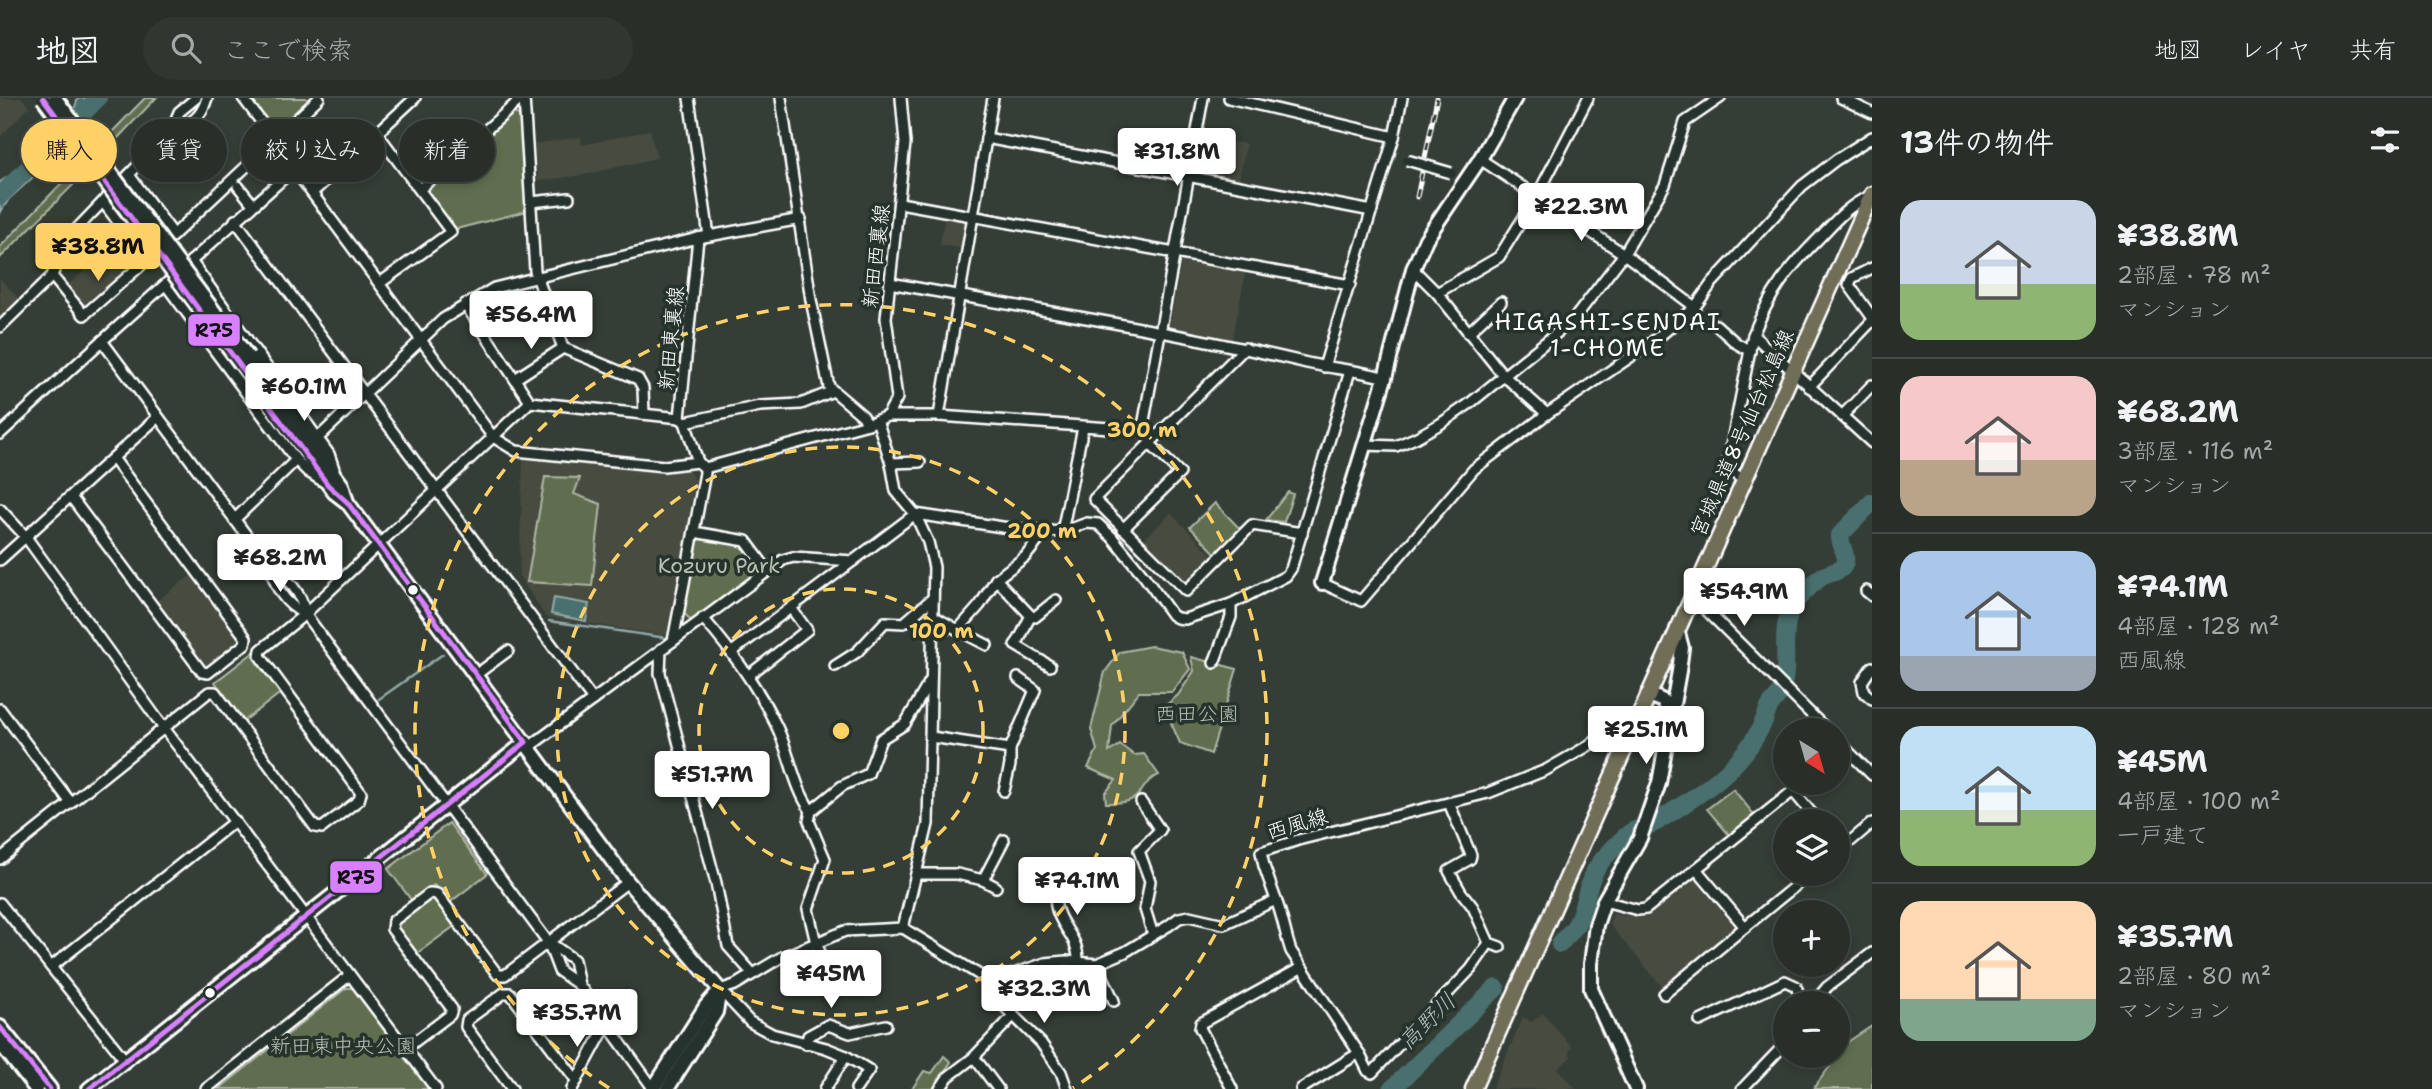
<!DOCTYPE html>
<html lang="ja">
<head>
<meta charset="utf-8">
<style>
	:root { --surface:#282e28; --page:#303630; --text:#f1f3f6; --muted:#a5a8a8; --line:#444a45; --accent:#ffd166 }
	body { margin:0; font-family:"Shantell Sans","Klee One",sans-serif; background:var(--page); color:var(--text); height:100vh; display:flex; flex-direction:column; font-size:26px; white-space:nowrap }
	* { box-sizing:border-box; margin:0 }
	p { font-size:23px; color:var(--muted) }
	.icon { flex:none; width:38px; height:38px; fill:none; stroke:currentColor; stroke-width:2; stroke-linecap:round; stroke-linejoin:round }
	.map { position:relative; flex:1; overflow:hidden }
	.details { display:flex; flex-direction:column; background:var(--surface); width:560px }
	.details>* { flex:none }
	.banner { position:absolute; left:21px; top:21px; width:665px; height:63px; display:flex; gap:14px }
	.needle { width:46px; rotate:143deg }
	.controls { position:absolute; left:1773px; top:620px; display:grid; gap:14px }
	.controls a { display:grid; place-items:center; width:77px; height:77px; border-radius:50%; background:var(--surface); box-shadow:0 4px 10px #0003,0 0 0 2px var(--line); font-size:35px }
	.price { position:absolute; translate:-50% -60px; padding:0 16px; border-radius:7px; background:#fff; color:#222; font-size:23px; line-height:46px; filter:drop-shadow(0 2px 4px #0008) }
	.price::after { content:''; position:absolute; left:50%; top:42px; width:21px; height:16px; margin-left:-10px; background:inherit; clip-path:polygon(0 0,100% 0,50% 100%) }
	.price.on { background:var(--accent); color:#111 }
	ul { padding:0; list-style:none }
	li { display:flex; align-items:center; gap:21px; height:175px; padding:0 28px }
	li+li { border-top:2px solid var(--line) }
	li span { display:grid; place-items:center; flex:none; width:196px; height:140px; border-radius:21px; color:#555 }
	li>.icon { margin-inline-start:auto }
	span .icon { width:84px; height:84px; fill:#fffc; stroke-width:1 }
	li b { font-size:30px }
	h2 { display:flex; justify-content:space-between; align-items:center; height:84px; padding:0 28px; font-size:30px }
	.chip { padding:0 24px; border-radius:32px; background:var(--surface); box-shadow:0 4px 10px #0003,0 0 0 2px var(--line); font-size:24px; line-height:63px }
	.chip.on { background:var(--accent); color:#111 }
	header { display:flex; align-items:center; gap:42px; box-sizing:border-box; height:98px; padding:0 35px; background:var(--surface); border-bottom:2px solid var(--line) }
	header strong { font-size:33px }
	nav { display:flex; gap:38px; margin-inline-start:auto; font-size:24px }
	.search { width:490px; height:63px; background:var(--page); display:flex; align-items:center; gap:18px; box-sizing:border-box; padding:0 24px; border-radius:38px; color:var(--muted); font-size:26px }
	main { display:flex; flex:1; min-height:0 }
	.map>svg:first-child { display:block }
	.built { fill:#474b40 }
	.green { fill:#616e4f; stroke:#b0b6a7; stroke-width:2 }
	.water { fill:#4a6f6e; stroke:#92a9a8; stroke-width:2 }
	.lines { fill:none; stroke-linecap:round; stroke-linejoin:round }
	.stream { stroke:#92a9a8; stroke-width:2.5 }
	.river { stroke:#4a6f6e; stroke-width:18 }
	.street-casing { stroke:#fff; stroke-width:14 }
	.secondary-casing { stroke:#fff; stroke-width:18 }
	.primary-casing { stroke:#fff; stroke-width:19 }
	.street { stroke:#26332d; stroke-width:9 }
	.secondary { stroke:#26332d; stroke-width:12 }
	.primary { stroke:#716e59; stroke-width:14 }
	.rail-casing { stroke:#fff; stroke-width:5 }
	.rail { stroke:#26332d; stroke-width:2.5; stroke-dasharray:8; stroke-linecap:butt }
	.street-bridge-casing { stroke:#fff; stroke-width:14; stroke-linecap:butt }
	.secondary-bridge-casing { stroke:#fff; stroke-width:18; stroke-linecap:butt }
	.street-bridge { stroke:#26332d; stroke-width:9 }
	.secondary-bridge { stroke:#26332d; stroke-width:12 }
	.bus-1-casing { stroke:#26332d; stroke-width:10 }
	.bus-1 { stroke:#d880ff; stroke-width:5 }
	.ring { fill:none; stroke:#ffd166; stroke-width:3.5; stroke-dasharray:12 9 }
	.bus-dot { fill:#fff; stroke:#26332d; stroke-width:2.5 }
	.labels { text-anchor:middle; stroke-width:7; stroke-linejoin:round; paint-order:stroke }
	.street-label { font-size:21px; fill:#fff; stroke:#26332d }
	.park-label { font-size:21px; fill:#b8beb0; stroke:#26332d }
	.neighbourhood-label { font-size:23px; letter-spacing:2px; fill:#fff; stroke:#26332d }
	.water-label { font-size:23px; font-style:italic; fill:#aebebe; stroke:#26332d }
	.centre { fill:#ffd166; stroke:#26332d; stroke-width:3.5 }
	.ring-label { font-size:21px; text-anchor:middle; font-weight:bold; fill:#ffd166; stroke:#26332d; stroke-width:7; stroke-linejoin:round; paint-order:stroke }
	.line-badge { stroke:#26332d; stroke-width:2.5 }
	.pale-badge-label { font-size:19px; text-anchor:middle; font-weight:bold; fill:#111 }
</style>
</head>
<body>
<header>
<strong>地図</strong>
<div class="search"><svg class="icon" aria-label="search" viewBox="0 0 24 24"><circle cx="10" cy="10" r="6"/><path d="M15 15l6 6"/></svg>ここで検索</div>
<nav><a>地図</a><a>レイヤ</a><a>共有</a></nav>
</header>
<main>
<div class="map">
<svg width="1872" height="991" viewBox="0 0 1872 991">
	<rect width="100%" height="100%" fill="#353e36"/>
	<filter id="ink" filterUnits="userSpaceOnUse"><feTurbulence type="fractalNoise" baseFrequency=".0143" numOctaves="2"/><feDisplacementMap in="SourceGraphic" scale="14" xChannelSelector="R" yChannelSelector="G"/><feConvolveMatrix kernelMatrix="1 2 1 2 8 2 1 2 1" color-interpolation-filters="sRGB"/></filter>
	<g filter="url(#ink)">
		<g class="built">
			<polygon points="0,0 22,0 29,9 0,39"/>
			<polygon points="650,32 657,60 584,77 538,83 534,46 581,39 582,47"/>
			<polygon points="1206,39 1246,46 1239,82 1200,75"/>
			<polygon points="945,116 969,120 965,151 940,147"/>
			<polygon points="124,137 132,146 114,162 125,175 91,206 84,208 68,187"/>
			<polygon points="1182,161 1246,173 1232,243 1169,232"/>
			<polygon points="0,181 21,203 0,222"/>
			<polygon points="523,361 669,374 687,370 695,382 670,538 546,519 519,478"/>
			<polygon points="1171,415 1215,460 1188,487 1181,486 1141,445"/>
			<polygon points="194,475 241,538 240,546 210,569 202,568 155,504"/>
			<polygon points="1698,780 1739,830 1664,891 1609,826 1613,816 1645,820"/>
			<polygon points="1543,915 1572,949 1569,952 1571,959 1558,971 1576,991 1492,991 1523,919 1532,924"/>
		</g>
		<g class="green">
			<polygon points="145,0 156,0 115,43 109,37"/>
			<polygon points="249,0 306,0 310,4 275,35"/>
			<polygon points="513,15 522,18 527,113 456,131 426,92"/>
			<polygon points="79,67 85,75 0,160 0,149"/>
			<polygon points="545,379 580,380 574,396 601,406 592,488 527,484"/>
			<polygon points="1288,394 1293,396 1284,424 1266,422"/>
			<polygon points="1215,405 1243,434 1218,458 1190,429"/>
			<polygon points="697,439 746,445 763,469 691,523 684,515"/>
			<path d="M1151 548 1182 554 1190 571 1172 594H1139L1112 628 1109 654 1120 647 1134 657 1144 656 1159 677C1145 683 1148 686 1138 697 1131 705 1117 705 1106 705L1105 695 1116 682 1088 670 1097 652 1091 631 1105 574 1120 554Z"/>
			<polygon points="254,554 283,593 244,623 215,584"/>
			<polygon points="1191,559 1237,571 1211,656 1180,645 1164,609 1178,597 1194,573"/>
			<polygon points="1733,691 1756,719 1731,739 1707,711"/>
			<polygon points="449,725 487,776 449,805 434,787 412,803 388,771"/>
			<polygon points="428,801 437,801 456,827 416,856 398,832 398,826"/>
			<polygon points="346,890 353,890 429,991 219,991"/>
			<polygon points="1872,928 1872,991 1813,991 1849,943"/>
			<polygon points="944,958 951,964 933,991 912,991 924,973 932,975"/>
		</g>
		<g class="water">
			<polygon points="78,0 99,0 67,48 9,101 0,115 0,84 64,42"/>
			<polygon points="554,500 589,506 586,523 551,516"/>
		</g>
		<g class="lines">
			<g class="stream">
				<polyline points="549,523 667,540"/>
				<polyline points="379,601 443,556"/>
			</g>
			<g class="river">
				<polyline points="0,98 98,0"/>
				<path d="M1560 846C1565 839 1573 833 1577 825 1588 801 1586 778 1606 758 1614 750 1623 738 1633 733 1642 729 1650 728 1658 723 1703 694 1750 666 1768 612 1770 606 1777 601 1780 595 1791 571 1780 541 1789 516 1793 503 1810 488 1820 480 1828 474 1844 475 1845 463 1847 455 1839 446 1840 437L1872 404"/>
				<polyline points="1392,991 1496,890"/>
			</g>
			<defs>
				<g id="street">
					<polyline points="243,0 275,42"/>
					<polyline points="524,0 535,173 563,250 638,281 643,290 644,316"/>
					<polyline points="689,0 709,138"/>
					<polyline points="781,0 811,202 829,289 863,318 868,326"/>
					<polyline points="1229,0 1394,39"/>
					<polyline points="1841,0 1872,15"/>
					<path d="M171 33C191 25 201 21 207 0"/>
					<polyline points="377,35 451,134 380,185"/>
					<polyline points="986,40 1372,113"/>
					<polyline points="1480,61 1624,156 1695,209"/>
					<polyline points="129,77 174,137"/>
					<polyline points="238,88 251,104"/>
					<polyline points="420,91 522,0"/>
					<polyline points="312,95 415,0"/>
					<polyline points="103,104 147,162"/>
					<polyline points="531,104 569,100"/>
					<polyline points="900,105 1350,187"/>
					<polyline points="235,122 593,602"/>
					<polyline points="191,163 329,356 334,371"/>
					<polyline points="1872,170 1852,180 1849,187 1872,219"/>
					<polyline points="1413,171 1437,195 1503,277 1547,316"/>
					<polyline points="52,178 84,217 147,162 319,0"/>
					<path d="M890 185C1029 211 1169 232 1307 265 1333 271 1360 272 1385 280"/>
					<polyline points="166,187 296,362 308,374 324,384"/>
					<polyline points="1437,195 1499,159 1537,98 1588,0"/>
					<polyline points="465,206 530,304"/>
					<polyline points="1716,227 1736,245 1750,253"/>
					<polyline points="0,229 52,178 65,143 171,33 179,14 196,0"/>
					<polyline points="1468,235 1501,204"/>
					<polyline points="1753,237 1872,345"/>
					<polyline points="102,243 294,71 493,339 530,304 680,320"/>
					<polyline points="1245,250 1094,401 1186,493 1252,427 1302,435"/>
					<polyline points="1324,269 1394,39 1402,0"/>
					<polyline points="515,281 563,250"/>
					<polyline points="1809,289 1872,223"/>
					<polyline points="887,318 897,300 886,220 905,45 901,0"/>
					<polyline points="939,318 993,0"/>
					<polyline points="1842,318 1872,287"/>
					<polyline points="685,324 760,308 801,306 833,293"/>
					<path d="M0 336 102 243 270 469C288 481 302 494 305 516"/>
					<polyline points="318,340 443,221 494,190 698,140 801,121"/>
					<polyline points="1364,347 1396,348 1415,340 1440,326 1469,306 1574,221 1624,156 1665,87 1685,24 1720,0"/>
					<polyline points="891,365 920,364"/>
					<polyline points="705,370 868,326 887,318 939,318 1138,332 1143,328 1203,0"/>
					<path d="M1744 382C1736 377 1728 373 1728 363L1753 237C1770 194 1788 171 1820 139 1836 122 1849 107 1870 98"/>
					<polyline points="71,399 202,574 208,575 245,546 246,540 113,360"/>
					<polyline points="0,411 26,439 158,622 436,991"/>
					<polyline points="234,422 296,362"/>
					<polyline points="1123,431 1180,375 1150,346"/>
					<polyline points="694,434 746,443 768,473"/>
					<polyline points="1062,434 1083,329"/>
					<polyline points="0,462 158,319"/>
					<path d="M270 469C276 490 284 506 305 516L548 844 559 873 579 887 653 990"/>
					<polyline points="996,481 1031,518 1035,519 1056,502"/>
					<polyline points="1322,485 1361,503 1474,371 1547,316 1651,245 1695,209 1712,185 1802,88 1836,62 1872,39"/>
					<polyline points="1866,493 1872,498"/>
					<polyline points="1690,502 1701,507 1827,632"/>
					<polyline points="933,518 958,532 980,507 996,481 1025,459 1047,432"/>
					<path d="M1031 518C1024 528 1023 538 1015 547L1050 568"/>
					<path d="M703 520C733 555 756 586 776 627 790 655 793 687 811 713L809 723 825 761 808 811 816 845 833 885"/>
					<polyline points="958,532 987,547"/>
					<polyline points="673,543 705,375 705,370 698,364 685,324 680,320 698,140"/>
					<polyline points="661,551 660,575 716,785 728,848 753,876"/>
					<polyline points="732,554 853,463"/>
					<polyline points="1214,565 1231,519 1231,506"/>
					<polyline points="835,568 857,554 885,524 904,525 933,500"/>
					<polyline points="1872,569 1862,584 1864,594 1872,601"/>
					<polyline points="477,576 508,553"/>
					<polyline points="749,577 807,532 791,510"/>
					<polyline points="0,611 71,705"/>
					<polyline points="931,639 1010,651 1010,667 1004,693"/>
					<polyline points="1838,643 1872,677"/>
					<polyline points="529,649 783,462 793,459 853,463 915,416 896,393 891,365 877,322"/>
					<polyline points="1010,651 1035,592 1018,580"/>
					<polyline points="1141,704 1160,732 1139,753 1150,783 1145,811 1153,837"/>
					<polyline points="1449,705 1471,757 1470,761 1449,773 1461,794 1473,809 1489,845 1500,849"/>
					<polyline points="811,713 842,688 868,676 881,641 905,626 930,583"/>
					<polyline points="1838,754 1872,725"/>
					<polyline points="0,761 209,594 215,594 315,729 322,730 359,702 361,695 260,558 261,552 305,516 493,339 516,353 664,368 698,364"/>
					<path d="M1059 769C1058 781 1054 796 1056 808 1060 830 1079 838 1078 864"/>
					<polyline points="1696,771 1793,693 1818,723"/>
					<polyline points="916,776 957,776 983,782 1004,742"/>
					<polyline points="983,782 996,789"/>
					<path d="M1276 802C1283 819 1285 836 1291 853L1359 955 1301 991"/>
					<polyline points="1604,803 1638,812 1646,811 1696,771 1745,829 1664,896"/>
					<polyline points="0,805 125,962"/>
					<polyline points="1745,829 1811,775"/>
					<polyline points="903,830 928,726 934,469 928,444 915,416 1009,430 1062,434 1087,425 1098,426 1112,439 1144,478 1172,517 1177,520 1185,521 1231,506 1286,478 1291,471 1350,273"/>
					<polyline points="550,845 574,862 579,887"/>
					<polyline points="1097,866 1114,903"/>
					<polyline points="51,869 235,723"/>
					<polyline points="986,881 1011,877 1045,865 1066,863 1097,866 1125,854 1168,828 1179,820 1189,818 1224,826 1276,802 1264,768 1261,754 1298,742 1488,695 1546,672 1588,648 1622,621 1637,621"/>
					<polyline points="1814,905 1827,889 1872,855"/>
					<polyline points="1700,923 1785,883 1796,888 1802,905"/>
					<polyline points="806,946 808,938 828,927 850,935 886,927"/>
					<polyline points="405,951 450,917 452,911 392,831 393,823 430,795 437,796 498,877 505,877 628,784"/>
					<polyline points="1359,955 1368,973 1372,975 1471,871 1489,845"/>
					<polyline points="974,959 998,991"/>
					<polyline points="206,991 350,877"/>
					<polyline points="512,991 466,929 467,922 504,895 510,895 577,983"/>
					<polyline points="572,991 607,926"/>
					<polyline points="825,991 846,958"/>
					<polyline points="856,991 869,972 846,958 826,950 772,936 750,924 720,892 735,887 780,860 845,833 903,830 986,881 1000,904 1041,945 1061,974 1067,991"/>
					<polyline points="940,991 948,979 974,959 1013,918"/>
					<polyline points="1232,991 1200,930 1201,925 1301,870"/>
					<polyline points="1742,991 1785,946"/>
				</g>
				<g id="secondary">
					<polyline points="248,259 342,387 347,404"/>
					<polyline points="240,265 334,394 347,404 379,447 628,784 720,892"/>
					<polyline points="1322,485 1385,280 1413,171 1426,141 1480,61 1515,0"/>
					<polyline points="1648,596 1663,603 1672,617"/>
					<polyline points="0,929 50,991"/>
					<polyline points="0,945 36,991"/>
					<polyline points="89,991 526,644"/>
					<polyline points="653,991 706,908 720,892"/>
					<polyline points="667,991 716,914 720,892"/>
					<polyline points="1636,991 1591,891 1591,866 1596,827 1604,803 1640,740 1659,685 1679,573 1682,550 1677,531"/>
				</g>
				<polyline id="primary" points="1473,991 1872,96"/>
			</defs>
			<use href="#street" class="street-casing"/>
			<use href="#secondary" class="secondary-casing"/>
			<use href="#primary" class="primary-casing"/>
			<use href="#street" class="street"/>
			<use href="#secondary" class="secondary"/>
			<use href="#primary" class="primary"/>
			<defs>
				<polyline id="rail" points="1417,99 1437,0"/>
			</defs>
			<use href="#rail" class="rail-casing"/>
			<use href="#rail" class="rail"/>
			<defs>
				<polyline id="street-bridge" points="1407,62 1451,75"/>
				<g id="secondary-bridge">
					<polyline points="43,0 240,265"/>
					<polyline points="55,0 248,259"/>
				</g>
			</defs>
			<use href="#street-bridge" class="street-bridge-casing"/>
			<use href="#secondary-bridge" class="secondary-bridge-casing"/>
			<use href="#street-bridge" class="street-bridge"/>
			<use href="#secondary-bridge" class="secondary-bridge"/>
			<defs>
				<g id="bus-1">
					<polyline points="43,0 328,387 347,404 526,644 89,991"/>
					<polyline points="0,929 50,991"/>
				</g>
			</defs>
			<use href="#bus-1" class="bus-1-casing"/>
			<use href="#bus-1" class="bus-1"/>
		</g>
	</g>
	<g class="ring">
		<circle cx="841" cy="633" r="142"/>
		<circle cx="841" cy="633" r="284"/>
		<path d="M609 990A426 426 0 1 1 1073 990"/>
	</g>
	<g class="bus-dot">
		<circle cx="413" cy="492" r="6"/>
		<circle cx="210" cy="895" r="6"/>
	</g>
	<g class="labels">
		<g class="street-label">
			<text transform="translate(876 158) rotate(-83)" y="7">新田西裏線</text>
			<text transform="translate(671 240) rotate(-84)" y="7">新田東裏線</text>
			<text transform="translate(1742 335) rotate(-66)" y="7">宮城県道8号仙台松島線</text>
			<text transform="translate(1297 726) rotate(-16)" y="7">西風線</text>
		</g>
		<g class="park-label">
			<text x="719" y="475">Kozuru Park</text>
			<text x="1197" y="623">西田公園</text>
			<text x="343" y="955">新田東中央公園</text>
		</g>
		<g class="neighbourhood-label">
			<text x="1608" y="232">HIGASHI-SENDAI<tspan x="1608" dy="26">1-CHOME</tspan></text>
		</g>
		<g class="water-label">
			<text transform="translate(1427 923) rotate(-44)" y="8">高野川</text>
		</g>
	</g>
	<circle cx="841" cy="633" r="10" class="centre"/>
	<g class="ring-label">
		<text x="1142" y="339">300 m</text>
		<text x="1042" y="440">200 m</text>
		<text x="941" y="540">100 m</text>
	</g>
	<g class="line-badge">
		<rect x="187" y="215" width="54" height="34" rx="7" fill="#d880ff"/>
		<rect x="329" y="762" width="54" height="34" rx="7" fill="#d880ff"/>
	</g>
	<g class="pale-badge-label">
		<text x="214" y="239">R75</text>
		<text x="356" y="786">R75</text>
	</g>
</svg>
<div class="controls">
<a><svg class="needle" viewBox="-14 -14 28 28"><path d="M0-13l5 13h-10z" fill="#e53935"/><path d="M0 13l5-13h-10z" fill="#a5a8a8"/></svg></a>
<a><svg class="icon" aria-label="layers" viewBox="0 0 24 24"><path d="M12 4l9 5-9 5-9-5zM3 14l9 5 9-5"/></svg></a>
<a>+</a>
<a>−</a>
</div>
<b class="price" style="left:1177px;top:90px">¥31.8M</b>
<b class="price" style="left:1581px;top:145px">¥22.3M</b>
<b class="price on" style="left:98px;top:185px">¥38.8M</b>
<b class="price" style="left:531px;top:253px">¥56.4M</b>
<b class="price" style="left:304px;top:325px">¥60.1M</b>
<b class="price" style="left:280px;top:496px">¥68.2M</b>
<b class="price" style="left:1744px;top:530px">¥54.9M</b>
<b class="price" style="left:1646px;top:668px">¥25.1M</b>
<b class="price" style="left:712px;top:713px">¥51.7M</b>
<b class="price" style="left:1077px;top:819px">¥74.1M</b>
<b class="price" style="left:831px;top:912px">¥45M</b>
<b class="price" style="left:1044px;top:927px">¥32.3M</b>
<b class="price" style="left:577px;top:951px">¥35.7M</b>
<div class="banner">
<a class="chip on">購入</a>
<a class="chip">賃貸</a>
<a class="chip">絞り込み</a>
<a class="chip">新着</a>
</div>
</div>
<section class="details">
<h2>13件の物件<svg class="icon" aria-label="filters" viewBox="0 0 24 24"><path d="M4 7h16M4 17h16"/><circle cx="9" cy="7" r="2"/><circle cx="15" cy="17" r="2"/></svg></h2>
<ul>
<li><span style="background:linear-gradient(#c9d6e8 60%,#8fb573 0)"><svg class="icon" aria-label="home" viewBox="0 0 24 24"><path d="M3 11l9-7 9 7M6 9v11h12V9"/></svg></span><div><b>¥38.8M</b><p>2部屋 · 78 m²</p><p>マンション</p></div></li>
<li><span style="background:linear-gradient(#f6c9c9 60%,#b9a48a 0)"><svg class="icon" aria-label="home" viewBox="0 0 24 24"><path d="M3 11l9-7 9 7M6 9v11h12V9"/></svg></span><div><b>¥68.2M</b><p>3部屋 · 116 m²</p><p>マンション</p></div></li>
<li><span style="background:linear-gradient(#a9c7e8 75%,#9aa5b1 0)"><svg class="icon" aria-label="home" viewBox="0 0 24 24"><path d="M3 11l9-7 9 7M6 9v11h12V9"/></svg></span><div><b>¥74.1M</b><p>4部屋 · 128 m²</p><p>西風線</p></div></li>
<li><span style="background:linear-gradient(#bfe0f5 60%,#8fb573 0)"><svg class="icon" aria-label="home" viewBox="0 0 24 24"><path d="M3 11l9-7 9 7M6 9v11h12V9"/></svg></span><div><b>¥45M</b><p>4部屋 · 100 m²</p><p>一戸建て</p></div></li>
<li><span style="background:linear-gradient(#ffd9b3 70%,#7fa58c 0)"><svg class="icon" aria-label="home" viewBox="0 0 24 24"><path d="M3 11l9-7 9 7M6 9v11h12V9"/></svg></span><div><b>¥35.7M</b><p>2部屋 · 80 m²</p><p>マンション</p></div></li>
</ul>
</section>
</main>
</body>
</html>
